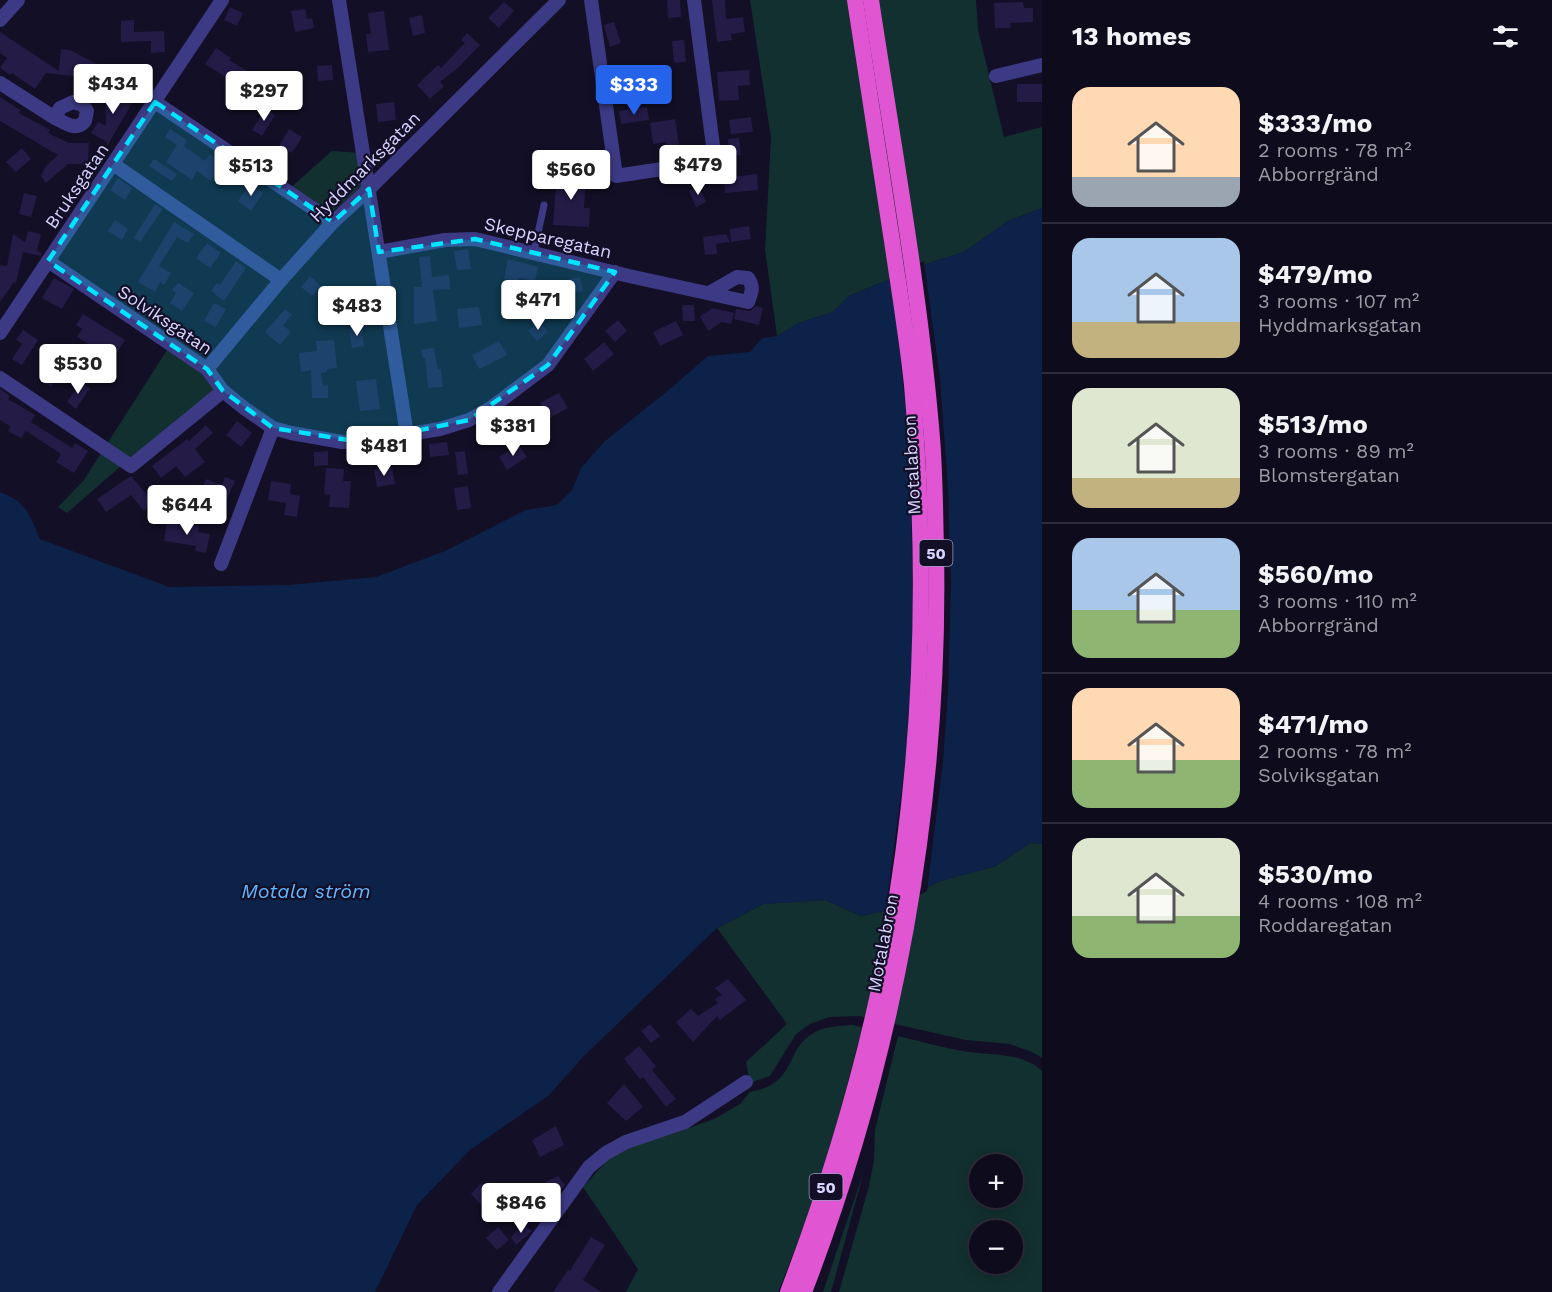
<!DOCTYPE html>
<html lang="en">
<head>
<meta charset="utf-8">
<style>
	:root { --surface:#0e0b1c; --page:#171425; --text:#f1f3f6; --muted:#9b9ba3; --line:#2e2b3b; --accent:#2563eb }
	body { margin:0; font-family:"Work Sans",sans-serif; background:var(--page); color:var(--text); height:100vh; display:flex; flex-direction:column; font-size:22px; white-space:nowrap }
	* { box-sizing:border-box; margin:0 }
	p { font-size:20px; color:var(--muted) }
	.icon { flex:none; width:33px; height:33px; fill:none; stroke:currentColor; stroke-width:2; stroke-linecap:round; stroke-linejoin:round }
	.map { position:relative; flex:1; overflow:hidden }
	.sheet { display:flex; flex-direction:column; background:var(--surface); width:510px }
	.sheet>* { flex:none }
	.controls { position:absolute; left:969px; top:1154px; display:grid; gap:12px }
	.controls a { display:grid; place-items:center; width:54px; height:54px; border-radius:50%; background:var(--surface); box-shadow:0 3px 15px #0003,0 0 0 2px var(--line); font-size:30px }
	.price { position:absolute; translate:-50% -51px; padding:0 14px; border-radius:6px; background:#fff; color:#222; font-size:20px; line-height:39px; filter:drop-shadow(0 2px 3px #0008) }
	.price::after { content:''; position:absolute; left:50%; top:36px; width:18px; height:14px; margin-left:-9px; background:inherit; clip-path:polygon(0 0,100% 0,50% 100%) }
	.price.active { background:var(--accent); color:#fff }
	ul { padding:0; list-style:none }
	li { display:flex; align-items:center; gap:18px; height:150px; padding:0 30px }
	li+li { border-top:2px solid var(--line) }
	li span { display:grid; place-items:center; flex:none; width:168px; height:120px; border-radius:18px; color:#555 }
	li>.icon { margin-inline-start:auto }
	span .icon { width:72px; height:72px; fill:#fffc; stroke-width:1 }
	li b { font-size:26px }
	h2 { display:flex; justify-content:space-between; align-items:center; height:72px; padding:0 30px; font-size:26px }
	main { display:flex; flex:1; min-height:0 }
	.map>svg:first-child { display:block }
	.green { fill:#12302f; fill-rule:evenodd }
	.water { fill:#0c2248 }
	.pier { fill:#130f26 }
	.building { fill:#241b47 }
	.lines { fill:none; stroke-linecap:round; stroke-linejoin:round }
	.service { stroke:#3d3a85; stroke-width:7 }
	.minor { stroke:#3d3a85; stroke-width:14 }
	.trunk { stroke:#e055d1; stroke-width:16 }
	.marked { fill:#00e5ff; fill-opacity:0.2; stroke:#00e5ff; stroke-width:4.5; stroke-dasharray:12 8; stroke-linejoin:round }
	.labels { text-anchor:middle; stroke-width:4.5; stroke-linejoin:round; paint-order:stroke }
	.shield { fill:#130f26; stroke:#9e99be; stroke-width:1.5 }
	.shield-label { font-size:16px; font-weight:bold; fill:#d9d4ff }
	.street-label { font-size:18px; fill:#d9d4ff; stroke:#130f26 }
	.water-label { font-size:20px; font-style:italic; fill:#62b6ff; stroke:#130f26 }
</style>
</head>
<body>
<main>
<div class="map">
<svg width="1042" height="1292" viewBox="0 0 1042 1292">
	<rect width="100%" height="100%" fill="#130f26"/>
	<g class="green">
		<polygon points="750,0 976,0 978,30 1004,137 1042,127 1042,208 1008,221 964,252 929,263 849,296 833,312 799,323 777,336 765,249 771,138"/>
		<polygon points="332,151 363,153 366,183 332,212 288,190"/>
		<polygon points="174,339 222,385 129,459 67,513 58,507 84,480"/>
		<polygon points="1030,843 1042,844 1042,1058 1032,1052 1010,1044 966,1040 859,1016 829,1017 810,1024 796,1034 770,1076 750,1083 746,1062 787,1024 717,928 763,904 825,900 861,916 886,911 937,882 996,866"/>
		<path d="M852 1025 862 1027C840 1117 814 1206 778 1292H626L638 1269 583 1187 618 1149 672 1134 714 1119 740 1104 750 1092C798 1084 784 1048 815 1032 826 1026 840 1026 852 1025Z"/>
		<path d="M898 1036C919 1041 941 1047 962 1051 989 1056 1021 1051 1042 1071V1292H839L869 1186 874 1160 875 1130ZM980 1164H1012V1197H980ZM980 1230H1012V1263H980Z"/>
		<polygon points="864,1171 831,1292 823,1292"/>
	</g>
	<path class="water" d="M1042 208V844L1030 843 996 866 937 882 886 911 861 916 825 900 763 904 717 928 584 1056 548 1096 470 1150 417 1205 375 1292H0V492C27 502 29 514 40 539L169 587 289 585 376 577 445 551 526 510 557 505 572 490 581 468 605 441 671 388 708 356 750 352 762 338 777 336 799 323 833 312 849 296 929 263 964 252 1008 221Z"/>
	<polygon class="pier" points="924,261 940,379 948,487 951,582 948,693 943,761 927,891 885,914 906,757 913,635 911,489 909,441 897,326 889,277"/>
	<g class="building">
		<polygon points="667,0 680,0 681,17 668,18"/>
		<polygon points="712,0 725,0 726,19 743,17 745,32 731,34 732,40 717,42"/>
		<polygon points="504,2 514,11 499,28 488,18"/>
		<polygon points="1023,2 1024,8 1033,8 1033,22 1010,23 1011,28 995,28 994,3"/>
		<polygon points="230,7 243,13 237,26 224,20"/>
		<polygon points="305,9 307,19 312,18 314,28 295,32 291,11"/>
		<polygon points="384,11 389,50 368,52 366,34 371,34 368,13"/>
		<polygon points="422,15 425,33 413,36 409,18"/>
		<polygon points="134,20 134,32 164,31 165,52 151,53 151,41 121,42 121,21"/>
		<polygon points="614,22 621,43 610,47 604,25"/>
		<polygon points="0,32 59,71 61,49 70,50 108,70 98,89 86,82 88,78 46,73 35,89 12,73 10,75 0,68 7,58 0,53"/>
		<polygon points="467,33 480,45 459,67 440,82 444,86 430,99 417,85 438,65 441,68 465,43 461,40"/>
		<polygon points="684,40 686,62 674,63 672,41"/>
		<polygon points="216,48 231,58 229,60 259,78 243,105 227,96 235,83 205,64"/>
		<polygon points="332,65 333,80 318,81 317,66"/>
		<polygon points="635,69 638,85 624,88 621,71"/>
		<polygon points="749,70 750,85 738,86 739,100 719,101 717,72"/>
		<rect x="1017" y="84" width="25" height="18"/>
		<polygon points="131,92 131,105 107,146 107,142 91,133 98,122 106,126 105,93"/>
		<polygon points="0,97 20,110 19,113 50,130 48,133 69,143 89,143 88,164 68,164 46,183 41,176 46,166 58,155 0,121"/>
		<polygon points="394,102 396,120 378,122 376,104"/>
		<polygon points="647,107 649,120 621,124 619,111"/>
		<polygon points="265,109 275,115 262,136 252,130"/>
		<polygon points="751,117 753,132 731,134 729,120"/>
		<polygon points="675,119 680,150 667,152 666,142 653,144 650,123"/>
		<polygon points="170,129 187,140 184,146 205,161 210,154 223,163 211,181 197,171 192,180 166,162 177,145 165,137"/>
		<polygon points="289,129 302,137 292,153 279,146"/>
		<polygon points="739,138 741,155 729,156 728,139"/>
		<polygon points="22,148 31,159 16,172 6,162"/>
		<polygon points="154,159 177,174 172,181 149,166"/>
		<polygon points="557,172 586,174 584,208 590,208 589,227 553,225"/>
		<polygon points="757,174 758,190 725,193 724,181 732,180 732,177"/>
		<polygon points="118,178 132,188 125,200 110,190"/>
		<polygon points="250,184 263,193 251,211 238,201"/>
		<polygon points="699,186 706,202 696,207 689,191"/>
		<polygon points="24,193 37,196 31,217 19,214"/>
		<polygon points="155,204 163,209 140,242 134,238"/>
		<polygon points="115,220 128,229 122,240 108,231"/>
		<polygon points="174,222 194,234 188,243 177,237 159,266 171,273 164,285 160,282 155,292 138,282"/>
		<polygon points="749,226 751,239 731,242 730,229"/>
		<polygon points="28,231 41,234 37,250 42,254 40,256 23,252 16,283 14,282 0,302 0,265 7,266 13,234 25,242"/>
		<polygon points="726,234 730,242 716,244 717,254 705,255 703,237"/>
		<polygon points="207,243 221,253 210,268 196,258"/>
		<polygon points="468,249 471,269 457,270 454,251"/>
		<polygon points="430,256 432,277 449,275 450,289 433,290 437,321 414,324 414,287 422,287 419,257"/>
		<polygon points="508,259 538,267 535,281 519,278 518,282 504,279"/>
		<polygon points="236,261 246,268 224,301 211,291 217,283 220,285"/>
		<polygon points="310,276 321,286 312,296 301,287"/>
		<polygon points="580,277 583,291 559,296 556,282"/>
		<polygon points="54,278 74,289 62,309 42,298"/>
		<polygon points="178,283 194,293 182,311 170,303 176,293 172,290"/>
		<polygon points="214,303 226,309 216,327 204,321"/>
		<polygon points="682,305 694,305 695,321 683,321"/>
		<polygon points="756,306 763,308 759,325 734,319 736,309 750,311"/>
		<polygon points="479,307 482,325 459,328 457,309"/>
		<polygon points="713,308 734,313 731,324 722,322 708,331 700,316"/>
		<polygon points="285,309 292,315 283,325 291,332 280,345 265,332"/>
		<polygon points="83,314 125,340 113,358 77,337 82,329 76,325"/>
		<polygon points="618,320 627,331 615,342 605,331"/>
		<polygon points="540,321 548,332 537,341 528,331"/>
		<polygon points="676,321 683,335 660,346 653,332"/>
		<polygon points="362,327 364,346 352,348 349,329"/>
		<polygon points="23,330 38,340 22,365 12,359 22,344 16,340"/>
		<polygon points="334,340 337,368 327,369 327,372 321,373 323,386 328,385 328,398 312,398 311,370 301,372 299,353 317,351 316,341"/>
		<polygon points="499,341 507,355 479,369 472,355"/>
		<polygon points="604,342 614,354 593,371 584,359"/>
		<polygon points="434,348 438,369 441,369 443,387 428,388 425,358 423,359 421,350"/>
		<polygon points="60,357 82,370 76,379 62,371 51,387 40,380 52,362 55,365"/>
		<polygon points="376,379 380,409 360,411 356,381"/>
		<polygon points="80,382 90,388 76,409 67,402"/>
		<polygon points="0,389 10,396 8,399 35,415 31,422 72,448 75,443 88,451 74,473 56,462 61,454 26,431 21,438 8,431 11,427 0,420"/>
		<polygon points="559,393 568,408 533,427 527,415 542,407 540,403"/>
		<polygon points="237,421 252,433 241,447 226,435"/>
		<polygon points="206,425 213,433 195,449 205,462 185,477 176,466 161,478 152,466 187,439 189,441"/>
		<polygon points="447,442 449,455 430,457 429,444"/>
		<polygon points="519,445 527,457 507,470 499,457"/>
		<polygon points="328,451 328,465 314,466 314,452"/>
		<polygon points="465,451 468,474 458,475 455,452"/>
		<polygon points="392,467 395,484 377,487 374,470"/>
		<polygon points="326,468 344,469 343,481 351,481 349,508 329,507 330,495 324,494"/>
		<polygon points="131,476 154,503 144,511 131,495 106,512 97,499"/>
		<polygon points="225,477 235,481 224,506 199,496 206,479 222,485"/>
		<polygon points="271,481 291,484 290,494 300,496 297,517 284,515 286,503 268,500"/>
		<polygon points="468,486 471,508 457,510 454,488"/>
		<polygon points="167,521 199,526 198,532 210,534 206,553 195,551 196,546 164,541"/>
		<polygon points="728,979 746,1000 720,1020 717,1016 693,1042 676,1022 691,1009 698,1016 718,1003 715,999 722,995 715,988"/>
		<polygon points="650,1024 660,1036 651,1043 641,1031"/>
		<polygon points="639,1046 656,1066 652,1070 676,1099 666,1107 643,1077 640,1079 624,1059"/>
		<polygon points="624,1084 643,1107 626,1121 607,1103"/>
		<polygon points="556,1126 564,1145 540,1157 532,1140"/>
		<polygon points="558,1176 565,1185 555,1197 545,1182"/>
		<polygon points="481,1183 494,1199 484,1208 471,1194"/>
		<polygon points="523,1224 532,1231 516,1245 511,1237"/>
		<polygon points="498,1227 509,1240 497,1250 486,1238"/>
		<polygon points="591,1237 605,1245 583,1280 601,1292 553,1292 568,1270 570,1271"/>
	</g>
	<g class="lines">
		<polyline class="service" points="534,252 544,205"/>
		<g class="minor">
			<polyline points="339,0 407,435"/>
			<polyline points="591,0 616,176 715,161 694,0"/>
			<polyline points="0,20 18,0"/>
			<polyline points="996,76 1042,65"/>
			<polyline points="0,83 55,118"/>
			<path d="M73 102 83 105 87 111 85 121C76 132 66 123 55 118L60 108Z"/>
			<polyline points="155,102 333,222"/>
			<polyline points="113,164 281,280"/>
			<path d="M379 252 445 240 475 239 629 276 748 302C752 292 754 287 748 278L737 277 709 293"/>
			<polyline points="48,261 207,369 223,391 244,408 273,428 291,433 342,442 361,442 440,429 469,420 492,407 548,365 615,272"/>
			<polyline points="0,333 222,0"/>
			<polyline points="207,369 281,280 333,222 369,189 559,0"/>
			<polyline points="0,378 131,466 223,391"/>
			<polyline points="221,564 273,428"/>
			<polyline points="499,1292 589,1167 606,1153 626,1142 685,1122 746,1082"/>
		</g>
		<g class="trunk">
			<path d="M788 1292C832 1177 867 1058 890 937 923 755 928 569 912 385 907 337 899 289 892 241 880 161 867 81 855 0"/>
			<path d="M804 1292C895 1056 941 803 936 550 935 512 935 475 932 438 920 291 893 145 871 0"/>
		</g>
	</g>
	<path class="marked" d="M155 102 333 222 369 189 379 252 475 239 615 272 548 365 469 420 361 442 273 428 223 391 207 369 48 261Z"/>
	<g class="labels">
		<g class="shield">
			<rect x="919.5" y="540" width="33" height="26" rx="4.5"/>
			<rect x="809.5" y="1174" width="33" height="26" rx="4.5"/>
		</g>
		<g class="shield-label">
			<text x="936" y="559">50</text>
			<text x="826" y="1193">50</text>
		</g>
		<g class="street-label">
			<text transform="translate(365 167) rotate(-45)" y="6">Hyddmarksgatan</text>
			<text transform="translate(77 186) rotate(-56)" y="6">Bruksgatan</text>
			<text transform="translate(548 238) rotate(13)" y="6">Skepparegatan</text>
			<text transform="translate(165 320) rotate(34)" y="6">Solviksgatan</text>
			<text transform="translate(912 465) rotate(-93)" y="6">Motalabron</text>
			<text transform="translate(883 943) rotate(-79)" y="6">Motalabron</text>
		</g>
		<g class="water-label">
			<text x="306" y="898">Motala ström</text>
		</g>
	</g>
</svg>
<div class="controls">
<a>+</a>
<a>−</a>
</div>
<b class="price" style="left:113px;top:115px">$434</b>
<b class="price active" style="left:634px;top:116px">$333</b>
<b class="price" style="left:264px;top:122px">$297</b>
<b class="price" style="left:698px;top:196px">$479</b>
<b class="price" style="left:251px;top:197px">$513</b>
<b class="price" style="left:571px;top:201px">$560</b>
<b class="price" style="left:538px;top:331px">$471</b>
<b class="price" style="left:357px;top:337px">$483</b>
<b class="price" style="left:78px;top:395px">$530</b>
<b class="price" style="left:513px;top:457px">$381</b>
<b class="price" style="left:384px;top:477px">$481</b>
<b class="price" style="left:187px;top:536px">$644</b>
<b class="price" style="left:521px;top:1234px">$846</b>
</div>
<section class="sheet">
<h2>13 homes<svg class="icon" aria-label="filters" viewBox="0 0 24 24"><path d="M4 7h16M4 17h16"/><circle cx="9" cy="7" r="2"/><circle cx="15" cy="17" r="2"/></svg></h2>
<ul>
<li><span style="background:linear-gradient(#ffd9b3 75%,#9aa5b1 0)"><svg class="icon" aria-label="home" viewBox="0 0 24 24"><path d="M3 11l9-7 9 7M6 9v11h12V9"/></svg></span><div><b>$333/mo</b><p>2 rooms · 78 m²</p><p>Abborrgränd</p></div></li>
<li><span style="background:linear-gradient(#a9c7e8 70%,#c2b280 0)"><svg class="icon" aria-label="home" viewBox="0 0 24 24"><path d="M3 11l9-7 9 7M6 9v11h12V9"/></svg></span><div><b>$479/mo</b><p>3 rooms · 107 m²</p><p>Hyddmarksgatan</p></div></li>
<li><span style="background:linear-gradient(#dfe7d0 75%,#c2b280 0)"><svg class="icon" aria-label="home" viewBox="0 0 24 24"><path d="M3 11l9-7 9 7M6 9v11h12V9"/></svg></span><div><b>$513/mo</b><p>3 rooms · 89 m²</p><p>Blomstergatan</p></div></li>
<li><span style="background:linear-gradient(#a9c7e8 60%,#8fb573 0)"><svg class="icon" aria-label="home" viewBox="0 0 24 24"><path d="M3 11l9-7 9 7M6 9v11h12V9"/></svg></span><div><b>$560/mo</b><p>3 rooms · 110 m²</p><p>Abborrgränd</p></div></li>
<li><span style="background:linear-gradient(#ffd9b3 60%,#8fb573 0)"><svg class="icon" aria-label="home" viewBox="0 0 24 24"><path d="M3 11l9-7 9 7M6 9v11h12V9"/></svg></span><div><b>$471/mo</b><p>2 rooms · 78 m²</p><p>Solviksgatan</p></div></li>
<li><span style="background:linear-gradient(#dfe7d0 65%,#8fb573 0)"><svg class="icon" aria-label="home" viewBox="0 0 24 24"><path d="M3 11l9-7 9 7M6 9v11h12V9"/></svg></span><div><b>$530/mo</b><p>4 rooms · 108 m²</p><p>Roddaregatan</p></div></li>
</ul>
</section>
</main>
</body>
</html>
